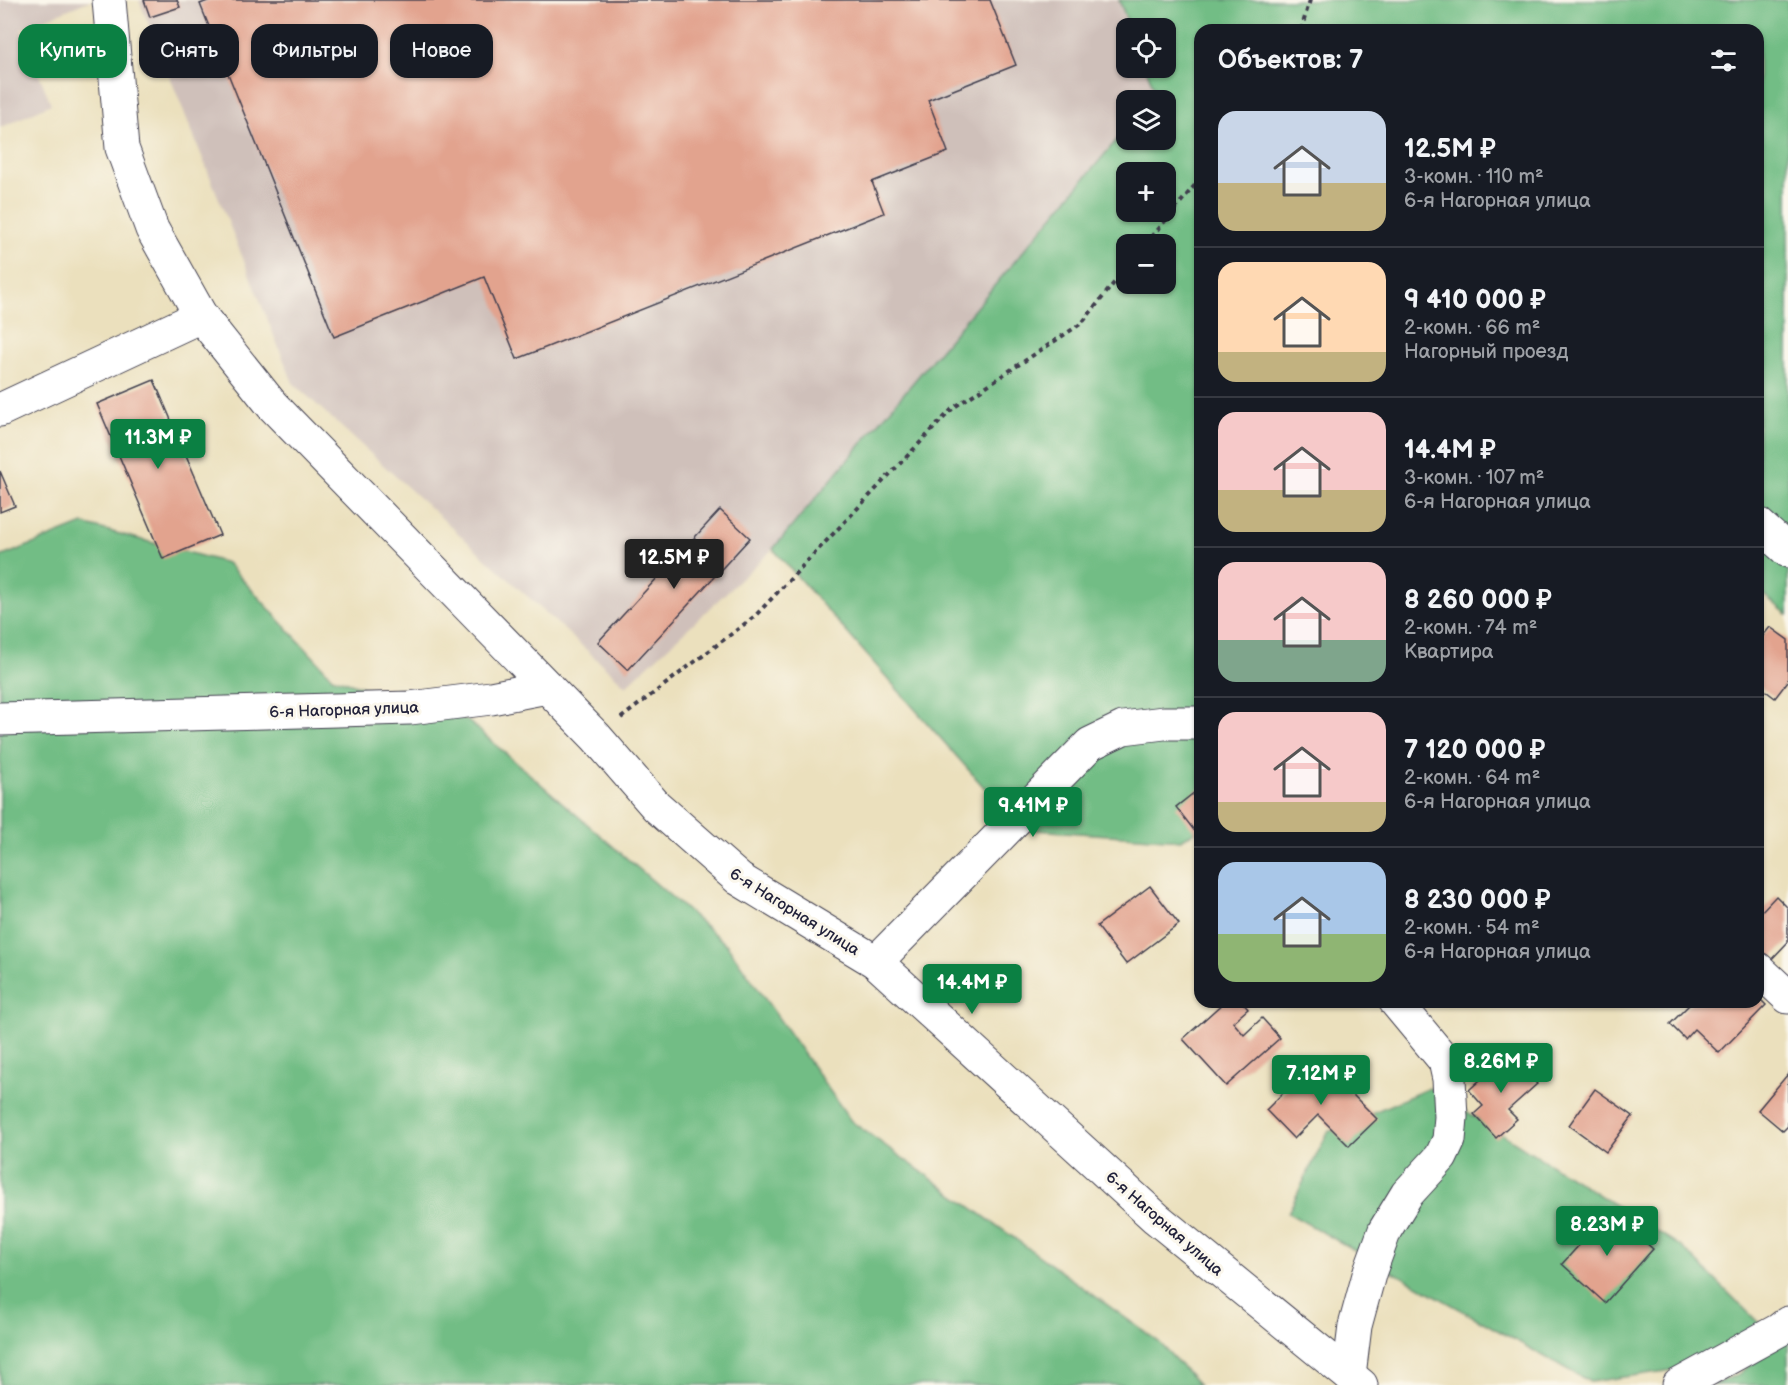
<!DOCTYPE html>
<html lang="ru">
<head>
<meta charset="utf-8">
<style>
	:root { --surface:#171b24; --page:#20242c; --text:#f1f3f6; --muted:#9ea1a6; --line:#363941; --accent:#0b8043 }
	body { margin:0; font-family:"Balsamiq Sans",sans-serif; background:var(--page); color:var(--text); height:100vh; display:flex; flex-direction:column; font-size:22px; white-space:nowrap }
	* { box-sizing:border-box; margin:0 }
	p { font-size:20px; color:var(--muted) }
	.icon { flex:none; width:33px; height:33px; fill:none; stroke:currentColor; stroke-width:2; stroke-linecap:round; stroke-linejoin:round }
	.map { position:relative; flex:1; overflow:hidden }
	.sheet { position:absolute; left:1194px; top:24px; width:570px; height:984px; display:flex; flex-direction:column; background:var(--surface); border-radius:18px; box-shadow:0 2px 4px #0004 }
	.sheet>* { flex:none }
	.banner { position:absolute; left:18px; top:24px; width:570px; height:54px; display:flex; gap:12px }
	.fabs { position:absolute; left:1116px; top:18px; display:grid; gap:12px }
	.fabs a { display:grid; place-items:center; width:60px; height:60px; border-radius:12px; background:var(--surface); box-shadow:0 2px 4px #0004; font-size:30px }
	.price { position:absolute; translate:-50% -51px; padding:0 14px; border-radius:6px; background:var(--accent); color:#fff; font-size:20px; line-height:39px; filter:drop-shadow(0 2px 3px #0008) }
	.price::after { content:''; position:absolute; left:50%; top:36px; width:18px; height:14px; margin-left:-9px; background:inherit; clip-path:polygon(0 0,100% 0,50% 100%) }
	.price.current { background:#222; color:#fff }
	ul { padding:0; list-style:none }
	li { display:flex; align-items:center; gap:18px; height:150px; padding:0 24px }
	li+li { border-top:2px solid var(--line) }
	li span { display:grid; place-items:center; flex:none; width:168px; height:120px; border-radius:18px; color:#555 }
	li>.icon { margin-inline-start:auto }
	span .icon { width:72px; height:72px; fill:#fffc; stroke-width:1 }
	li b { font-size:26px }
	h2 { display:flex; justify-content:space-between; align-items:center; height:72px; padding:0 24px; font-size:26px }
	.tag { padding:0 21px; border-radius:18px; background:var(--surface); box-shadow:0 2px 4px #0004; font-size:21px; line-height:54px }
	.tag.current { background:var(--accent); color:#fff }
	.map>svg:first-child { display:block }
	.industrial { fill:#cfc0ba }
	.forest { fill:#72bd85; stroke:#4a7060; stroke-width:1.5; fill-rule:evenodd }
	.building { fill:#e2a38e }
	.lines { fill:none; stroke-linecap:round; stroke-linejoin:round }
	.minor-casing { stroke:#403e4e; stroke-width:35 }
	.path { stroke:#403e4e; stroke-width:4; stroke-dasharray:4.5 4.5; stroke-linecap:butt }
	.minor { stroke:#fff; stroke-width:33 }
	.labels { text-anchor:middle; stroke-width:6; stroke-linejoin:round; paint-order:stroke }
	.street-label { font-size:16px; fill:#22223b; stroke:#fbf7ec }
</style>
</head>
<body>
<div class="map">
<svg width="1788" height="1385" viewBox="0 0 1788 1385">
	<rect width="100%" height="100%" fill="#fbf7ec"/>
	<filter id="ink" filterUnits="userSpaceOnUse"><feTurbulence type="fractalNoise" baseFrequency=".0167" numOctaves="2"/><feDisplacementMap in="SourceGraphic" scale="12" xChannelSelector="R" yChannelSelector="G"/><feConvolveMatrix kernelMatrix="1 2 1 2 8 2 1 2 1" color-interpolation-filters="sRGB"/></filter>
	<filter id="wash" filterUnits="userSpaceOnUse"><feTurbulence type="fractalNoise" baseFrequency=".008" numOctaves="4" result="noise"/><feDisplacementMap in="SourceGraphic" scale="24" xChannelSelector="R" yChannelSelector="G"/><feGaussianBlur stdDeviation="1.35" result="paint"/><feColorMatrix in="noise" values="0 0 0 0 0 0 0 0 0 0 0 0 0 0 0 0 0 1.4 0 .05"/><feComposite in="paint" operator="in"/></filter>
	<g filter="url(#wash)">
		<rect width="100%" height="100%" fill="#ebe0bd"/>
		<g class="industrial">
			<polygon points="0,0 91,0 21,29 51,104 0,128"/>
			<polygon points="139,0 1119,0 1130,28 1126,28 1126,68 1146,68 1156,94 1151,100 1126,100 1126,129 773,549 626,686 293,383"/>
		</g>
		<g class="forest">
			<path d="M1119 0H1788V615L1758 590V30H1200V829L1181 840 1021 829 773 549 1126 129V140H1166V100H1151L1156 94 1146 68H1166V28H1130ZM1126 172H1166V212H1126ZM1126 244H1166V284H1126Z"/>
			<polygon points="83,524 227,563 332,677 468,721 727,945 851,1121 1159,1342 1199,1385 0,1385 0,557"/>
			<polygon points="1429,1088 1682,1247 1764,1328 1687,1368 1590,1382 1288,1213 1328,1132"/>
			<polygon points="1788,1336 1788,1385 1712,1385 1737,1375"/>
		</g>
		<g id="blocks">
			<g class="building">
				<polygon points="144,0 177,0 180,7 150,17"/>
				<polygon points="210,0 990,0 1016,65 928,100 948,152 872,182 884,213 517,359 484,277 334,337 200,4"/>
				<polygon points="154,380 220,535 163,559 97,404"/>
				<polygon points="0,471 15,506 0,512"/>
				<polygon points="720,510 750,538 628,670 598,642"/>
				<polygon points="1770,627 1788,640 1788,681 1775,698 1758,685 1758,642"/>
				<polygon points="1200,788 1200,838 1176,807"/>
				<polygon points="1150,886 1179,924 1126,964 1097,926"/>
				<polygon points="1776,896 1788,908 1788,942 1768,963 1758,953 1758,915"/>
				<polygon points="1758,997 1766,1005 1719,1053 1694,1029 1685,1039 1670,1024 1692,1002 1758,1002"/>
				<polygon points="1224,1002 1242,1002 1248,1009 1233,1022 1244,1035 1262,1018 1280,1038 1226,1086 1183,1039"/>
				<polygon points="1509,1054 1537,1084 1508,1110 1517,1119 1496,1138 1474,1114 1483,1106 1469,1090"/>
				<polygon points="1317,1059 1377,1119 1349,1146 1318,1115 1294,1139 1266,1110"/>
				<polygon points="1788,1074 1788,1126 1783,1131 1758,1110"/>
				<polygon points="1595,1089 1633,1116 1606,1152 1569,1125"/>
				<polygon points="1610,1211 1653,1249 1605,1303 1562,1264"/>
			</g>
		</g>
	</g>
	<g filter="url(#ink)">
		<use href="#blocks" fill-opacity="0" stroke="#403e4e" stroke-width="1.5"/>
		<g class="lines">
			<defs>
				<g id="minor">
					<polyline points="109,0 122,148 152,229 201,316 272,405 596,737 656,806 739,879 876,962 1156,1218 1361,1385"/>
					<polyline points="0,410 201,316"/>
					<polyline points="1758,524 1788,551"/>
					<polyline points="0,719 410,708 491,698 547,687"/>
					<polyline points="876,962 1090,744 1123,728 1164,723 1200,723"/>
					<polyline points="1758,969 1788,997"/>
					<polyline points="1349,1375 1355,1326 1370,1271 1385,1230 1407,1194 1441,1157 1449,1140 1451,1117 1449,1079 1445,1061 1396,1002"/>
					<polyline points="1679,1385 1779,1330 1788,1323"/>
				</g>
			</defs>
			<use href="#minor" class="minor-casing"/>
			<g class="path">
				<polyline points="1301,30 1310,0"/>
				<polyline points="1146,244 1200,179"/>
				<polyline points="621,718 755,616 953,408 1082,323 1126,268"/>
			</g>
			<use href="#minor" class="minor"/>
		</g>
	</g>
	<g class="labels">
		<g class="street-label">
			<text transform="translate(344 709) rotate(-2)" y="6">6-я Нагорная улица</text>
			<text transform="translate(795 911) rotate(32)" y="6">6-я Нагорная улица</text>
			<text transform="translate(1165 1223) rotate(41)" y="6">6-я Нагорная улица</text>
		</g>
	</g>
</svg>
<div class="fabs">
<a><svg class="icon" aria-label="locate" viewBox="0 0 24 24"><circle cx="12" cy="12" r="6"/><path d="M12 2v4M12 18v4M2 12h4M18 12h4"/></svg></a>
<a><svg class="icon" aria-label="layers" viewBox="0 0 24 24"><path d="M12 4l9 5-9 5-9-5zM3 14l9 5 9-5"/></svg></a>
<a>+</a>
<a>−</a>
</div>
<b class="price" style="left:158px;top:470px">11.3M ₽</b>
<b class="price current" style="left:674px;top:590px">12.5M ₽</b>
<b class="price" style="left:1033px;top:838px">9.41M ₽</b>
<b class="price" style="left:972px;top:1015px">14.4M ₽</b>
<b class="price" style="left:1501px;top:1094px">8.26M ₽</b>
<b class="price" style="left:1321px;top:1106px">7.12M ₽</b>
<b class="price" style="left:1607px;top:1257px">8.23M ₽</b>
<div class="banner">
<a class="tag current">Купить</a>
<a class="tag">Снять</a>
<a class="tag">Фильтры</a>
<a class="tag">Новое</a>
</div>
<section class="sheet">
<h2>Объектов: 7<svg class="icon" aria-label="filters" viewBox="0 0 24 24"><path d="M4 7h16M4 17h16"/><circle cx="9" cy="7" r="2"/><circle cx="15" cy="17" r="2"/></svg></h2>
<ul>
<li><span style="background:linear-gradient(#c9d6e8 60%,#c2b280 0)"><svg class="icon" aria-label="home" viewBox="0 0 24 24"><path d="M3 11l9-7 9 7M6 9v11h12V9"/></svg></span><div><b>12.5M ₽</b><p>3-комн. · 110 m²</p><p>6-я Нагорная улица</p></div></li>
<li><span style="background:linear-gradient(#ffd9b3 75%,#c2b280 0)"><svg class="icon" aria-label="home" viewBox="0 0 24 24"><path d="M3 11l9-7 9 7M6 9v11h12V9"/></svg></span><div><b>9 410 000 ₽</b><p>2-комн. · 66 m²</p><p>Нагорный проезд</p></div></li>
<li><span style="background:linear-gradient(#f6c9c9 65%,#c2b280 0)"><svg class="icon" aria-label="home" viewBox="0 0 24 24"><path d="M3 11l9-7 9 7M6 9v11h12V9"/></svg></span><div><b>14.4M ₽</b><p>3-комн. · 107 m²</p><p>6-я Нагорная улица</p></div></li>
<li><span style="background:linear-gradient(#f6c9c9 65%,#7fa58c 0)"><svg class="icon" aria-label="home" viewBox="0 0 24 24"><path d="M3 11l9-7 9 7M6 9v11h12V9"/></svg></span><div><b>8 260 000 ₽</b><p>2-комн. · 74 m²</p><p>Квартира</p></div></li>
<li><span style="background:linear-gradient(#f6c9c9 75%,#c2b280 0)"><svg class="icon" aria-label="home" viewBox="0 0 24 24"><path d="M3 11l9-7 9 7M6 9v11h12V9"/></svg></span><div><b>7 120 000 ₽</b><p>2-комн. · 64 m²</p><p>6-я Нагорная улица</p></div></li>
<li><span style="background:linear-gradient(#a9c7e8 60%,#8fb573 0)"><svg class="icon" aria-label="home" viewBox="0 0 24 24"><path d="M3 11l9-7 9 7M6 9v11h12V9"/></svg></span><div><b>8 230 000 ₽</b><p>2-комн. · 54 m²</p><p>6-я Нагорная улица</p></div></li>
</ul>
</section>
</div>
</body>
</html>
